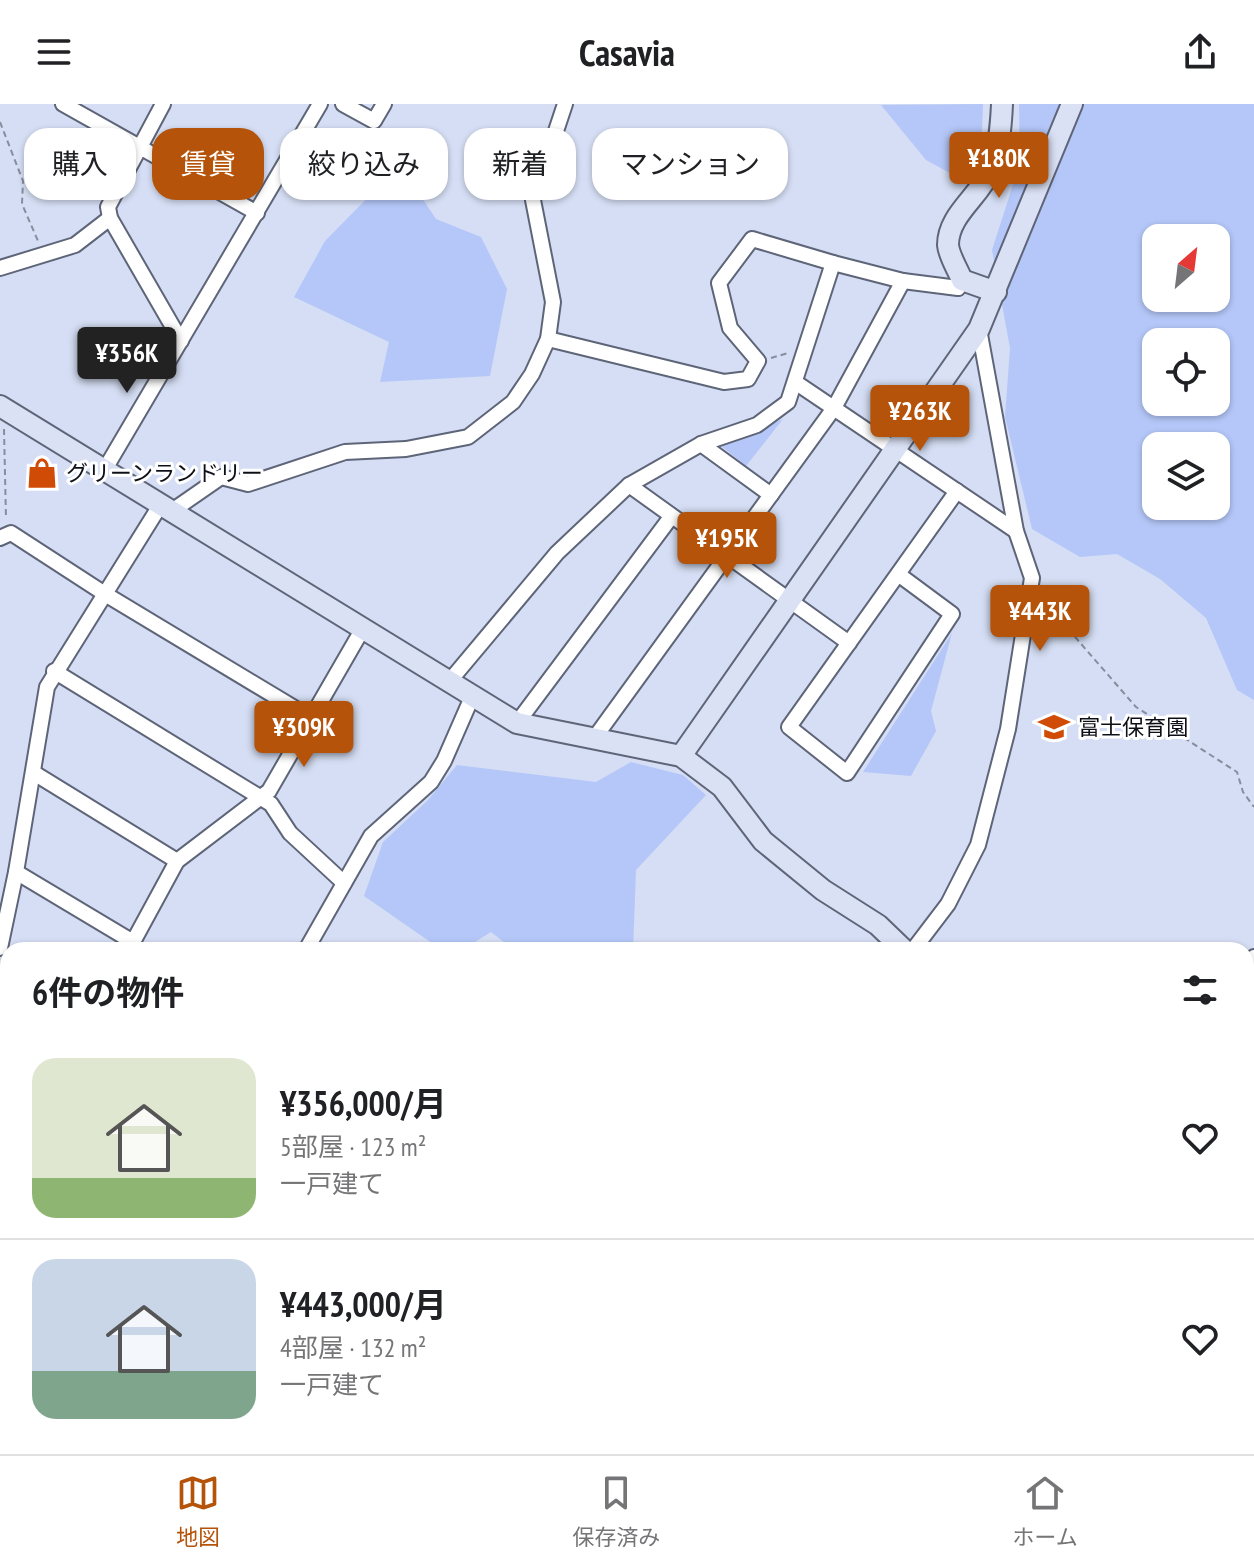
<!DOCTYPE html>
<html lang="ja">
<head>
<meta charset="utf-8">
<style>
	:root { --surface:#fff; --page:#f6f6f6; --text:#202124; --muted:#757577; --line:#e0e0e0; --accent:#b45309 }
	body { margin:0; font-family:"PT Sans Narrow","Noto Sans JP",sans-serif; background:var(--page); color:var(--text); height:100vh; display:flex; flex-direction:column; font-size:30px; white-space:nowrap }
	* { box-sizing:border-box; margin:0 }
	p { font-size:26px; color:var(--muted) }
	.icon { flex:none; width:44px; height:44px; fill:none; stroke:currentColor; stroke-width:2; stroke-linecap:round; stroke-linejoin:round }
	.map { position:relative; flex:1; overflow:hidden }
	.details { position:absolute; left:0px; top:838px; width:1254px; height:512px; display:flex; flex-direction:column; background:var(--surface); border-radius:24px 24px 0 0; box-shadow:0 2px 6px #0004 }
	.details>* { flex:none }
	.banner { position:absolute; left:24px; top:24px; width:800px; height:72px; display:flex; gap:16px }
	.needle { width:52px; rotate:28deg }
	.tools { position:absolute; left:1142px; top:120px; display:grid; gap:16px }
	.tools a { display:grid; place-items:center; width:88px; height:88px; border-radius:16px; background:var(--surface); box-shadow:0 2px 6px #0004; font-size:40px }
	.price { position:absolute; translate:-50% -68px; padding:0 18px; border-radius:8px; background:var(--accent); color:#fff; font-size:26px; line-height:52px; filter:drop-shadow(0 2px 4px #0008) }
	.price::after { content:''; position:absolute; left:50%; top:48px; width:24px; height:18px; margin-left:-12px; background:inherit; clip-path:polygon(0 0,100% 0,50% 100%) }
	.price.selected { background:#222; color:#fff }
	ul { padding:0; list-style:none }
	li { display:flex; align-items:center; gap:24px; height:200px; padding:0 32px }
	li+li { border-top:2px solid var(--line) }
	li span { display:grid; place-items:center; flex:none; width:224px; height:160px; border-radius:24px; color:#555 }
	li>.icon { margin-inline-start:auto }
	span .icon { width:96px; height:96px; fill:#fffc; stroke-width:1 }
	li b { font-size:34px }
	h2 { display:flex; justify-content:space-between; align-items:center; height:96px; padding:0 32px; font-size:34px }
	.pill { padding:0 28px; border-radius:24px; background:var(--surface); box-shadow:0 2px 6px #0004; font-size:28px; line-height:72px }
	.pill.selected { background:var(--accent); color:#fff }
	header { display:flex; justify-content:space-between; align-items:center; height:104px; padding:0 32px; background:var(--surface); font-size:36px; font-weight:700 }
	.tabs { display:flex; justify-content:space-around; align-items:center; height:112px; border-top:2px solid var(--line); background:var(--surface); font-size:22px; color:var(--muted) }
	.tabs a { display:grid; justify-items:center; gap:4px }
	.tabs .selected { color:var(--accent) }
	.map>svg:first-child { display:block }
	.green { fill:#b4c7f8; fill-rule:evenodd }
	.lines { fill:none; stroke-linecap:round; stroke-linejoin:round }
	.street-casing { stroke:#5e6578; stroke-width:18 }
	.secondary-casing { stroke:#5e6578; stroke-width:24 }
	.primary-casing { stroke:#fff; stroke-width:26 }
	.path { stroke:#868d9d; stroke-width:2; stroke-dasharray:6 4; stroke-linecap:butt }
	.street { stroke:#fff; stroke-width:14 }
	.secondary { stroke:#dae1f5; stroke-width:20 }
	.primary { stroke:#b5c4eb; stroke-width:22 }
	.labels { text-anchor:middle; stroke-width:6; stroke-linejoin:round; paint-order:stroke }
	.poi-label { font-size:22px; fill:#0c0f16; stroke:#fff; text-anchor:start }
</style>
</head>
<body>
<header><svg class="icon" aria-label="menu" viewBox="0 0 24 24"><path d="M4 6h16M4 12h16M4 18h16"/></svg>Casavia<svg class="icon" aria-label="share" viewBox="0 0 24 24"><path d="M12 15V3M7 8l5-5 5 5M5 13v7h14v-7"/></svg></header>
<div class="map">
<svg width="1254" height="1350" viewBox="0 0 1254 1350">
	<rect width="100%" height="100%" fill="#d5def4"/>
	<g class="green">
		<polygon points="983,0 981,53 961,75 926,56 881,1"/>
		<path d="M1019 0H1254V596L1237 586 1206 514 1160 475 1117 450 1080 453 1032 425 1005 313 1010 244 992 146 1020 59ZM1156 134H1216V194H1156ZM1156 238H1216V298H1156ZM1156 342H1216V402H1156Z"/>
		<polygon points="400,61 436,115 481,133 507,185 490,272 380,278 389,238 294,193 325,137"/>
		<polygon points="783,315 746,362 721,342"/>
		<polygon points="952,529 931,607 936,627 911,672 863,668"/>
		<polygon points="631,658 683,671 706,691 636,766 633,846 514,846 491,828 462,846 442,846 364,792 383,738 427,697 457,661 596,678"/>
		<polygon points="39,1342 206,1342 205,1350 46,1350"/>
	</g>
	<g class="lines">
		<defs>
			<g id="street">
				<polyline points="63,0 257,109"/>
				<polyline points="163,0 108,103 110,114 181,237"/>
				<polyline points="343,0 374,17 384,0"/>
				<polyline points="0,164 75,141 110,114"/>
				<polyline points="548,235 724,278 748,275 758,257 730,224 719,179 752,135 833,159"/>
				<polyline points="795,278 1016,427"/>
				<polyline points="701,340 771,391"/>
				<polyline points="105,365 320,0"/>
				<polyline points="629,381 849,539"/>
				<polyline points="161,400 47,583 16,768 133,838 177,757 269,687 362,526"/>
				<polyline points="172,407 221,373 248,380 345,348 406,345 468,333 513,298 532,270 548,235 553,198 533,96 565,0"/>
				<polyline points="0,434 11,429 105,490 311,614"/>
				<polyline points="898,470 952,510 847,669 789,623 957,387"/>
				<polyline points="54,567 271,700 290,729 344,779"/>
				<polyline points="448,579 557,449 629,381 701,340 757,321 788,298 833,159 903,177 958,184 962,176"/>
				<polyline points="517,619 671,413"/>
				<polyline points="593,636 834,304 903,177"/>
				<polyline points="34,669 177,757"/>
				<polyline points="0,844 16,768"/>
				<polyline points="306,846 371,732 431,678 444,657 472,593"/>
				<polyline points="913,846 948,800 978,741 1008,625 1032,474 1016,427 979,225"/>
				<polyline points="1246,860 1254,853"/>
				<polyline points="1246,870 1254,897"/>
				<polyline points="0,972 8,976"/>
				<polyline points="1246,989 1254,985"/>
				<polyline points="1246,1320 1254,1320"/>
				<polyline points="583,1342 587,1350"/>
				<polyline points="690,1342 693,1350"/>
				<polyline points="950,1342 956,1350"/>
				<polyline points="522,1350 546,1342"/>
				<polyline points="1146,1350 1147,1342"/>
			</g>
			<g id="secondary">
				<path d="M996 188 962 176C958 166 949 152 948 141 948 111 979 93 990 67 999 46 1001 23 1002 0"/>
				<polyline points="0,302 517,619 681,652 722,683 763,737 823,786 878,821 904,846"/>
				<polyline points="681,652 979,225 1072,0"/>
				<polyline points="916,1350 916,1342"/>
			</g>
			<g id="primary">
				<polyline points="1246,1218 1254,1219"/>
				<polyline points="785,1350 802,1342"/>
			</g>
		</defs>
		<use href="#street" class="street-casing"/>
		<use href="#secondary" class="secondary-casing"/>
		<use href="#primary" class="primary-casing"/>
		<g class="path">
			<polyline points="0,18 23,77 22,100 38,137"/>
			<polyline points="771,254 788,249"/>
			<polyline points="4,325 6,415"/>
			<polyline points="1042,495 1136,603 1237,668 1243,688 1254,703"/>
			<polyline points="0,1083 8,1076"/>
			<polyline points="0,1140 8,1149"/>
			<polyline points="0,1296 2,1295"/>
			<polyline points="275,1350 276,1342"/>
		</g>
		<use href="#street" class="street"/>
		<use href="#secondary" class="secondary"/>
		<use href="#primary" class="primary"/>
	</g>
	<defs>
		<symbol id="shop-bare" viewBox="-9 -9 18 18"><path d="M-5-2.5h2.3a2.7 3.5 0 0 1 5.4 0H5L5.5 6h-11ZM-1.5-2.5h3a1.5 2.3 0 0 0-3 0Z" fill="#d04c06" stroke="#fff" stroke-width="2.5" paint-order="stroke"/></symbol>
		<symbol id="school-bare" viewBox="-9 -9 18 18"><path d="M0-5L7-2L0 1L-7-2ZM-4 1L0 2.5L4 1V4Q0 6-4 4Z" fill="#d04c06" stroke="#fff" stroke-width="2.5" paint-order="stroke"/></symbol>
	</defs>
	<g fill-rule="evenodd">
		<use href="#shop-bare" x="20" y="347" width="44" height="44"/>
		<use href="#school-bare" x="1032" y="601" width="44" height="44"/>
	</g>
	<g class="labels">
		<g class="poi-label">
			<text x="66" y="377">グリーンランドリー</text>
			<text x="1078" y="631">富士保育園</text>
		</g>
	</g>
</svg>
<div class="tools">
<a><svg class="needle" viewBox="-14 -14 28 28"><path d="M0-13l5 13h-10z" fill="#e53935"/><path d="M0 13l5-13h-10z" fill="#757577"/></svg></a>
<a><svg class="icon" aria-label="locate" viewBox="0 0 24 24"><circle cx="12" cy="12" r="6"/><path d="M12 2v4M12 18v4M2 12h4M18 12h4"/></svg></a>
<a><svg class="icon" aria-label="layers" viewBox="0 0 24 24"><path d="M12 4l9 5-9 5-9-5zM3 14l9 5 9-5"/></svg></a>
</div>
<b class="price" style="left:999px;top:96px">¥180K</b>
<b class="price selected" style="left:127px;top:291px">¥356K</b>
<b class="price" style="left:920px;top:349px">¥263K</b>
<b class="price" style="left:727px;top:476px">¥195K</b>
<b class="price" style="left:1040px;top:549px">¥443K</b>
<b class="price" style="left:304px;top:665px">¥309K</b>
<div class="banner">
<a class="pill">購入</a>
<a class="pill selected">賃貸</a>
<a class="pill">絞り込み</a>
<a class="pill">新着</a>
<a class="pill">マンション</a>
</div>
<section class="details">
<h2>6件の物件<svg class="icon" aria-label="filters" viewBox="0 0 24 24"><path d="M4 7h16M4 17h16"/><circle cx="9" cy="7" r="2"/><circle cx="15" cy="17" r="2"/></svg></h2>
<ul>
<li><span style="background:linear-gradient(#dfe7d0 75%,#8fb573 0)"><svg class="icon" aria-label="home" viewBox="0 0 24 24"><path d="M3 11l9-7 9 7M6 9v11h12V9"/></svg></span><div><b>¥356,000/月</b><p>5部屋 · 123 m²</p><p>一戸建て</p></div><svg class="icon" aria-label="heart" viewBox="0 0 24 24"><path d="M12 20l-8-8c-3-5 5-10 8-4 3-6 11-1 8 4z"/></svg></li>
<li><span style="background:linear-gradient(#c9d6e8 70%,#7fa58c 0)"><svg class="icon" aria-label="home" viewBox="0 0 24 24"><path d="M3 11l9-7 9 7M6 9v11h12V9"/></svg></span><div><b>¥443,000/月</b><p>4部屋 · 132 m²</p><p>一戸建て</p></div><svg class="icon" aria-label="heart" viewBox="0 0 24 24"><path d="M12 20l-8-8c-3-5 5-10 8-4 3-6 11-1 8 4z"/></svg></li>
</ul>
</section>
</div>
<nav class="tabs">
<a class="selected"><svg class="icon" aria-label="map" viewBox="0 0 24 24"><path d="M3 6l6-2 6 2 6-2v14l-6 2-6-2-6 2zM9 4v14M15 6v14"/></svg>地図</a>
<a><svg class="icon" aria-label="saved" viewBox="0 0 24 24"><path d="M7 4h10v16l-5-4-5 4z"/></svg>保存済み</a>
<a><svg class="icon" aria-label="home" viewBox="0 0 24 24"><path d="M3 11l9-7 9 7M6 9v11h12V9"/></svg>ホーム</a>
</nav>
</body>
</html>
